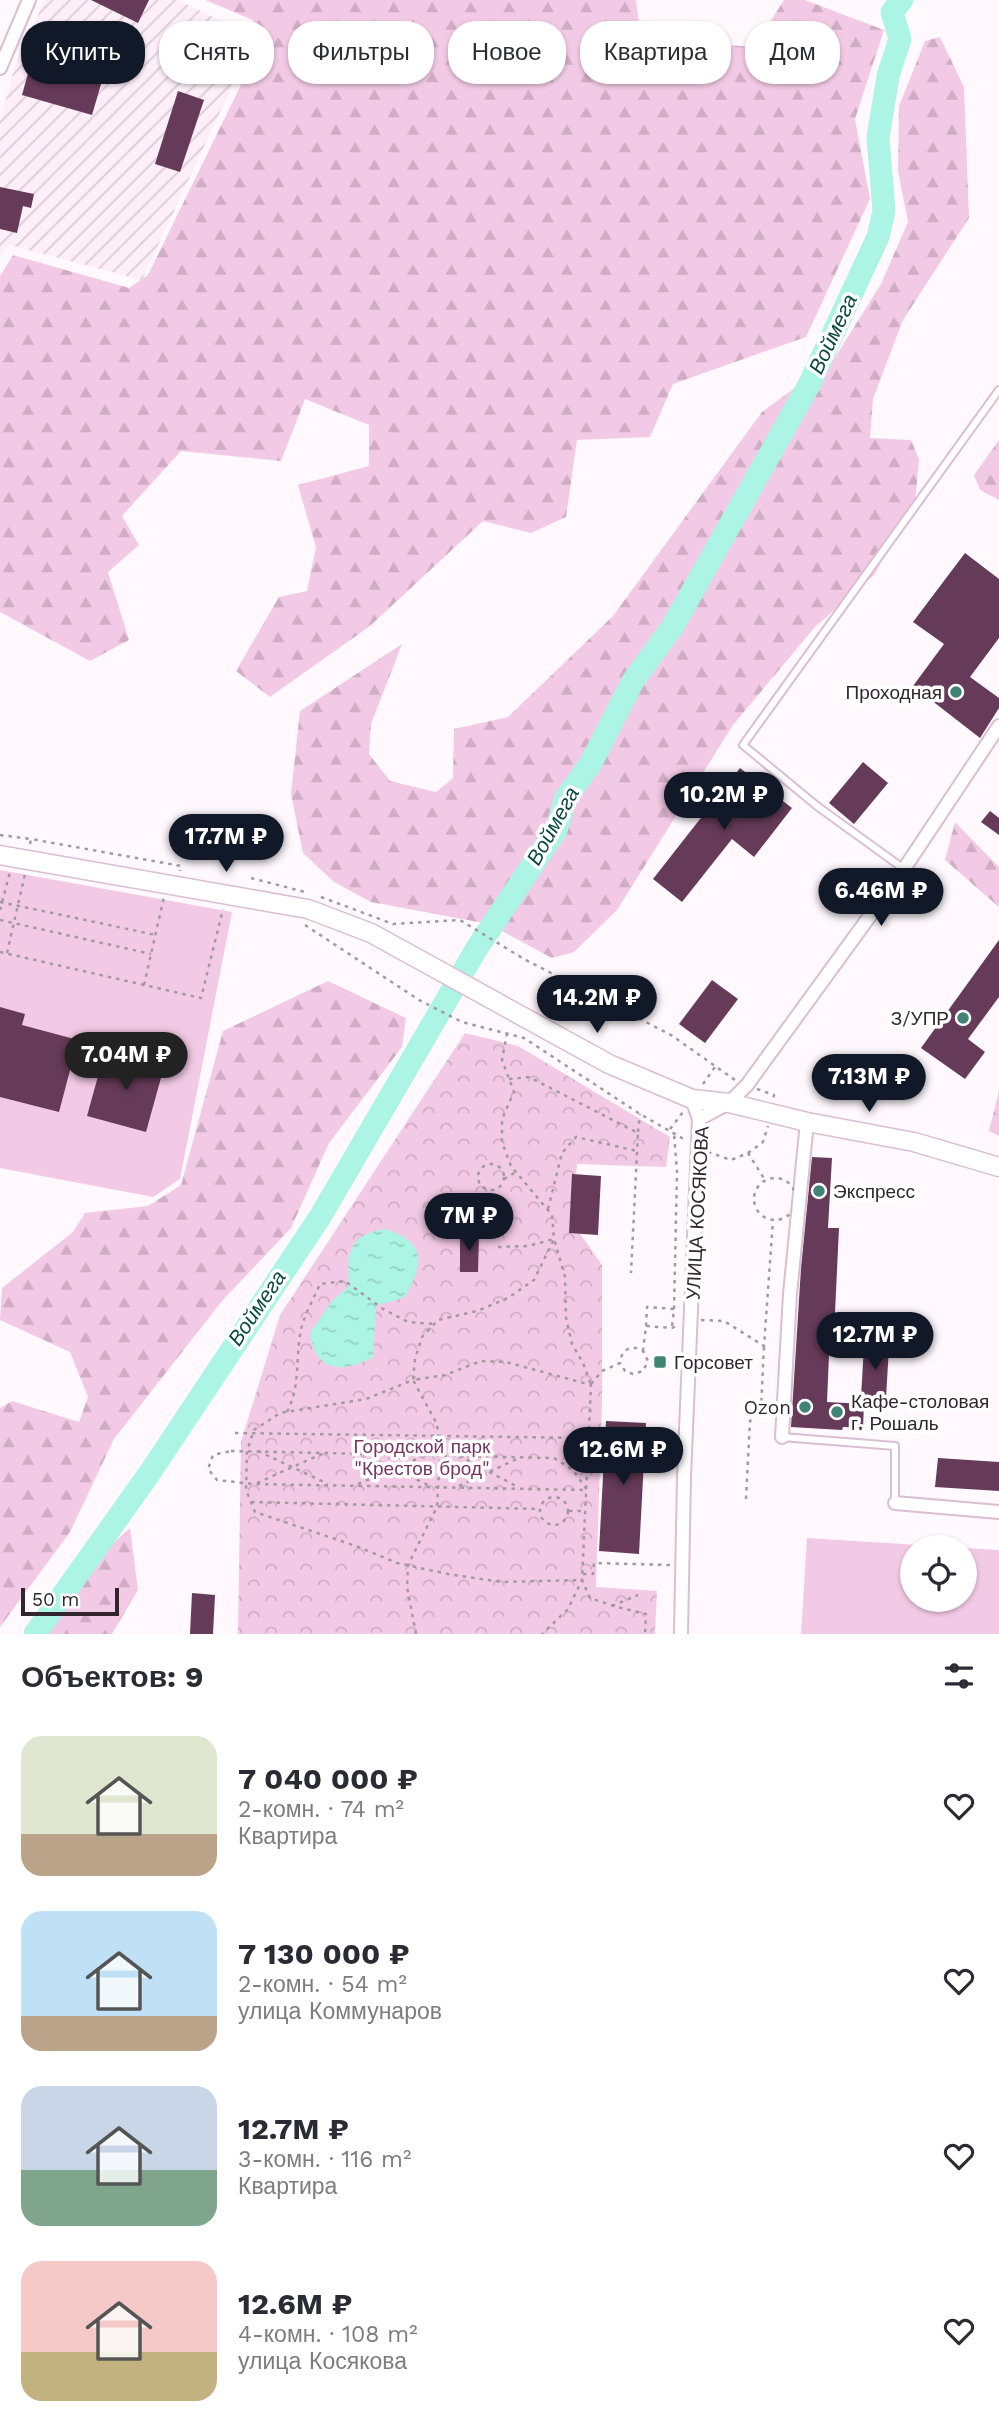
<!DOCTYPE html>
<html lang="ru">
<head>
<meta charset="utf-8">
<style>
	:root { --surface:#fff; --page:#f7f7f7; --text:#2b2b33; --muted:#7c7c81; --accent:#111827 }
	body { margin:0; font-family:"Work Sans",sans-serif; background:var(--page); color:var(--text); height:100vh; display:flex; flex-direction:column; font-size:26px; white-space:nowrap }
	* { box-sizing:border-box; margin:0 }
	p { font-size:23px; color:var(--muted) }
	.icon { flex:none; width:38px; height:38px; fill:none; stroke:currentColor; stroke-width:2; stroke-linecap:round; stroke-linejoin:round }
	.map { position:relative; height:1634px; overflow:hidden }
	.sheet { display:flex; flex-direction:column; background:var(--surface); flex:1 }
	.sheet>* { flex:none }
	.top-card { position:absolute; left:21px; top:21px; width:957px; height:63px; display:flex; gap:14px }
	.fabs { position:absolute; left:900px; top:1535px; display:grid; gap:14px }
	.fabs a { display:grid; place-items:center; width:77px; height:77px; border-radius:50%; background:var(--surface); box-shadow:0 2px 5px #0004; font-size:35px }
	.scale { position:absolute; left:21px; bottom:18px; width:98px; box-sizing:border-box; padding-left:7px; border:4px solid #31262d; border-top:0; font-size:19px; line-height:24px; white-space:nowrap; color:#31262d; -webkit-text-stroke:5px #fff; paint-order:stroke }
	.price { position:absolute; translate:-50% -60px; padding:0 16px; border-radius:24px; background:var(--accent); color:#fff; font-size:23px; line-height:46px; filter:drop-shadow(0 2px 4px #0008) }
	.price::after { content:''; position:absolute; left:50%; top:42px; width:21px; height:16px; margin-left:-10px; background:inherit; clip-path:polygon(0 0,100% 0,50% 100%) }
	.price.current { background:#222; color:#fff }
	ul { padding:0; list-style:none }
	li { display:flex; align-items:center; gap:21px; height:175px; padding:0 21px }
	li span { display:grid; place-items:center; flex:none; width:196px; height:140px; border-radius:21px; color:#555 }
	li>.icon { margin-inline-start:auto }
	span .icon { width:84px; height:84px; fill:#fffc; stroke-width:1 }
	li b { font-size:30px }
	h2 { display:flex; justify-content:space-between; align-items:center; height:84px; padding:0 21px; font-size:30px }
	.chip { padding:0 24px; border-radius:28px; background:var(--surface); box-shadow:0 2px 5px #0004; font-size:24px; line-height:63px }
	.chip.current { background:var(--accent); color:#fff }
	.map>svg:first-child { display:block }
	.industrial { fill:url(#industrial-furrows) }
	.forest { fill:url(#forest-firs) }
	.park { fill:url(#park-crowns) }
	.pitch { fill:#f3cae5 }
	.water { fill:url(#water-ripples) }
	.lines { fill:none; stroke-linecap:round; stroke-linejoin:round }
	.river { stroke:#acf4e3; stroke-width:23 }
	.building { fill:#663b59 }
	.lane-casing { stroke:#dbbed1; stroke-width:10 }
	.street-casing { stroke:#dbbed1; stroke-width:16 }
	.secondary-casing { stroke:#dbbed1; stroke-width:21 }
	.path { stroke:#a39aa0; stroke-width:2.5; stroke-dasharray:3.5 5; stroke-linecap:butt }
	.lane { stroke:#fff; stroke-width:6 }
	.street { stroke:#fff; stroke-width:12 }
	.secondary { stroke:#fff; stroke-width:18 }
	.poi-dot { fill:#418476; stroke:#fff; stroke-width:2.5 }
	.labels { text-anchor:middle; stroke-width:7; stroke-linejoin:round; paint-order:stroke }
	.poi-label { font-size:19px; fill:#31262d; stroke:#fff; text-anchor:end }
	.street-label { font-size:19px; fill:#31262d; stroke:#fff }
	.park-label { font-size:19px; fill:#733562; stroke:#fff }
	.water-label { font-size:21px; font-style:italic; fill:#08493f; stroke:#fff }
</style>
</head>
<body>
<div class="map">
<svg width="999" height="1634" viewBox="0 0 999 1634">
	<defs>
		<pattern id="industrial-furrows" width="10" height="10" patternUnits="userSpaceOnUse" patternTransform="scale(1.75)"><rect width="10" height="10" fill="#fdeef8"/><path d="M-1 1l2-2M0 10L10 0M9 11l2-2" fill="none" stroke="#d9ccd5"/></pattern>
		<pattern id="forest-firs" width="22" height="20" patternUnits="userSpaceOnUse" patternTransform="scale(1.75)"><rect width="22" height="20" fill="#f3cae5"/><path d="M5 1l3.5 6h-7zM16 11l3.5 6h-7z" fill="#d1adc5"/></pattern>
		<pattern id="park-crowns" width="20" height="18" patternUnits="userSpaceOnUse" patternTransform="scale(1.75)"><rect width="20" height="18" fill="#f3cae5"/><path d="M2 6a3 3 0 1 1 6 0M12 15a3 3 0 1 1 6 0" fill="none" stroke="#d1adc5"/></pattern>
		<pattern id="water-ripples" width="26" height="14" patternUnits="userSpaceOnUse" patternTransform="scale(1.75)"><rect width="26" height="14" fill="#acf4e3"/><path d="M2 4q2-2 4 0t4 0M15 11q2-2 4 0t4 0" fill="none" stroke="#94d1c3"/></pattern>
	</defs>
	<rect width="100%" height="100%" fill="#fff9fd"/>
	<polygon class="industrial" points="45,0 178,0 255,37 142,280 9,245 0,257 0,120 17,59"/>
	<g class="forest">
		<polygon points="205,0 636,0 641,39 754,47 784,0 805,0 884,30 855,119 870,199 806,337 673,384 650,437 577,440 566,517 531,533 483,521 370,626 270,697 236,671 279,597 307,591 316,547 298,485 369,466 369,425 305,399 281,461 181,451 122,516 139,545 108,572 129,640 90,661 0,612 0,276 13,255 129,288 148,275 261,44 253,20"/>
		<polygon points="940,37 964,87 969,218 903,320 873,399 870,438 911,440 919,459 915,503 874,575 815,627 733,725 617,910 574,952 552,958 489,924 371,902 334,882 303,853 291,794 300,711 402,644 371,724 369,754 390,781 436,792 453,778 454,729 508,717 613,616 762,412 834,359 881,284 908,222 898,171 899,106 925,41"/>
		<polygon points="999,440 999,500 980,490 974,475"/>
		<polygon points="955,822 999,867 999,907 945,860"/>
		<polygon points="328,981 406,1018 402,1047 329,1143 291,1228 222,1301 114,1439 70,1532 0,1627 0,1408 12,1401 79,1422 88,1397 70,1352 0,1320 2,1288 73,1232 85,1213 148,1206 181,1185 223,1031"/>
		<polygon points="999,1091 999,1136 989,1131"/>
		<polygon points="130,1528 138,1590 112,1634 45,1634 90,1564"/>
	</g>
	<polygon class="park" points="465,1033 518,1046 670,1137 666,1167 577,1164 572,1222 602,1265 602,1403 596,1587 657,1591 655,1634 238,1634 241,1442 280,1315"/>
	<g class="pitch">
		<polygon points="0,870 232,912 180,1179 153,1197 0,1168"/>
		<polygon points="807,1538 951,1547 912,1547 912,1600 964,1600 964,1548 999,1550 999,1634 801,1634"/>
	</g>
	<path class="water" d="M384 1229C427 1241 424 1264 405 1297L376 1306 373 1357C343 1374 315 1372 310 1333L332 1301 349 1286C347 1252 348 1236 384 1229Z"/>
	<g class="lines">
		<polyline class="river" points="35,1634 149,1474 320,1217 477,948 556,830 566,798 591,763 633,681 673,626 810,383 878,237 884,211 878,138 888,76 900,39 892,12 902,0"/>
	</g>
	<g class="building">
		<polygon points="91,0 149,0 138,23"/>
		<polygon points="38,37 109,57 92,115 22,95"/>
		<polygon points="178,91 204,100 180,172 155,164"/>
		<polygon points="0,187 34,194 31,208 23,206 17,233 0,229"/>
		<polygon points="965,553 999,579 999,638 970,677 999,698 999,708 980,738 913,686 944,644 913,622"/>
		<polygon points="863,762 888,783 854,824 829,803"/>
		<polygon points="740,768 792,808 754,857 732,839 682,902 653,879"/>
		<polygon points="990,811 999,818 999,835 981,822"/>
		<polygon points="999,940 999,997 968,1039 985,1052 965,1079 921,1048"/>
		<polygon points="712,980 738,999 705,1043 679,1024"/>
		<polygon points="0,1007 25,1014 22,1025 78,1040 59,1112 0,1097"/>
		<polygon points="105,1051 164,1067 146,1132 87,1116"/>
		<polygon points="812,1157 832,1158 828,1228 839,1228 833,1355 829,1355 827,1402 864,1404 863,1428 843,1427 842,1430 791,1427 801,1268"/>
		<polygon points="572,1174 601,1176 598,1235 569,1233"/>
		<polygon points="460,1234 479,1235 478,1272 460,1272"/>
		<polygon points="864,1346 889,1347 886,1398 861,1397"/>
		<polygon points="606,1421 646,1423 639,1554 599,1551"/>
		<polygon points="938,1458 999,1462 999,1491 935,1487"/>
		<polygon points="192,1593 215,1595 213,1634 190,1634"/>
	</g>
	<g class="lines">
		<defs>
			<g id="lane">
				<polyline points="904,869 817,806 743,745 999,390"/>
				<polyline points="782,1437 895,1446 895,1503"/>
			</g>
			<g id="street">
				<polyline points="0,68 29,0"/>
				<polyline points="699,1119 729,1103 747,1085 904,869 999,726"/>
				<polyline points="782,1437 790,1294 807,1122"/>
				<polyline points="895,1503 999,1512"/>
				<polyline points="681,1634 684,1477 699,1119 692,1099"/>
			</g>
			<polyline id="secondary" points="0,855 308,909 371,933 609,1064 692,1099 729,1103 807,1122 914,1142 999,1167"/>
		</defs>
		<use href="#lane" class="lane-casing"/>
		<use href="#street" class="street-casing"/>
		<use href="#secondary" class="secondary-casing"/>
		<g class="path">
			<polyline points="0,835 31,839"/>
			<polyline points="30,844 31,839 181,866 180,871"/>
			<polyline points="251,878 305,892"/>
			<polyline points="321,897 393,924 460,920 524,959 671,1035 735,1080"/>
			<polyline points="0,902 156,935"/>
			<polyline points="0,910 10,872"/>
			<polyline points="0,920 151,954"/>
			<polyline points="305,925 419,1000 462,1022 524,1038 640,1114 687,1141"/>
			<polyline points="0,952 201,998 223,909"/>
			<polyline points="7,953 25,874"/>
			<polyline points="144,985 164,897"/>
			<polyline points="507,1033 502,1060 514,1092 502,1119 502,1142 511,1166 552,1215 554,1239 534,1280 508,1298 477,1311 438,1320 422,1337 415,1359 413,1380 366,1399 280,1413 254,1430 247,1451 246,1490 255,1512 356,1546 397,1563 448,1574 501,1582 582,1580 590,1598 617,1607 646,1614 645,1634"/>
			<polyline points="509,1079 529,1077 638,1133 631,1273"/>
			<polyline points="703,1084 715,1067"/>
			<polyline points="757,1089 774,1095 773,1099"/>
			<polyline points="670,1129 683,1112"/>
			<polyline points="638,1132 640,1114"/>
			<polyline points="708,1152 731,1160 748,1153 765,1180"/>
			<polyline points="748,1153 763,1142 768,1126"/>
			<circle cx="491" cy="1177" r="13"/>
			<circle cx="775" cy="1199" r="21"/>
			<polyline points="504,1179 516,1172"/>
			<polyline points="548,1209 562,1153 576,1137 637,1151"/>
			<polyline points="498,1247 528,1246 554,1239 565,1277 566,1318 572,1344 583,1363 591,1385"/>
			<polyline points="674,1309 677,1172 674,1134"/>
			<polyline points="701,1320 724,1321 764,1346 773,1220"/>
			<polyline points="646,1326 647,1307 674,1309 672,1326"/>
			<polyline points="643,1351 646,1326 672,1328 678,1325"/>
			<path d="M591 1384 602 1371 620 1363C621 1349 632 1344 643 1351L648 1361 643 1371 633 1374 625 1371 620 1363"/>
			<path d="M287 1412C301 1385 295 1358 301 1330 304 1315 314 1298 320 1284L345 1281 383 1309 408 1322 435 1324"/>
			<polyline points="235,1433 587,1438"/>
			<polygon points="231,1451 554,1458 573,1470 587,1490 253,1484 217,1480 208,1469 213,1455"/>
			<polyline points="258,1451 328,1484"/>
			<polyline points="363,1454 430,1486"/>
			<polyline points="459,1456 518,1487"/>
			<polyline points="257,1483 324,1453"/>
			<polyline points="358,1484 426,1455"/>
			<polyline points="459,1486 519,1458"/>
			<circle cx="554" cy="1511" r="14"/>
			<polyline points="746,1499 750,1421 761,1409 764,1346"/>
			<polyline points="251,1502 540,1509"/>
			<polyline points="569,1511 586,1511"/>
			<polyline points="583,1574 593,1574 594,1563 670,1565"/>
			<polyline points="612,1606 638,1595"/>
			<polyline points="416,1634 407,1587 408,1565 437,1507 440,1454 437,1424 413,1380 445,1375 481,1361 506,1362 591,1385 582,1580 568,1609 542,1634"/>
		</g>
		<use href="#lane" class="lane"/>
		<use href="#street" class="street"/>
		<use href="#secondary" class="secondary"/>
	</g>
	<g class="poi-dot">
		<circle cx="956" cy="692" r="7"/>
		<circle cx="963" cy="1018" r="7"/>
		<circle cx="819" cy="1191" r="7"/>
		<rect x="653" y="1355" width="14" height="14" rx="3.5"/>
		<circle cx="805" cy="1407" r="7"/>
		<circle cx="837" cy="1412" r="7"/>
	</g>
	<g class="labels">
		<g class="poi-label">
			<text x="942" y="699">Проходная</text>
			<text x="949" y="1025">З/УПР</text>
			<text x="833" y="1198" text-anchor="start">Экспресс</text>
			<text x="674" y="1369" text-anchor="start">Горсовет</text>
			<text x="851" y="1408" text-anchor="start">Кафе-столовая<tspan x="851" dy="22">г. Рошаль</tspan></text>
			<text x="791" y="1414">Ozon</text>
		</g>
		<g class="street-label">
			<text transform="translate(697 1213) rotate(-87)" y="7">УЛИЦА КОСЯКОВА</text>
		</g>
		<g class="park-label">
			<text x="422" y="1453">Городской парк<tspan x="422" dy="22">"Крестов брод"</tspan></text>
		</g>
		<g class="water-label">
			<text transform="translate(833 334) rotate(-65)" y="7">Воймега</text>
			<text transform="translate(553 826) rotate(-61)" y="7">Воймега</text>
			<text transform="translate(257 1308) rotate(-56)" y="7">Воймега</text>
		</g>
	</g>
</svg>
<div class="fabs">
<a><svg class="icon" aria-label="locate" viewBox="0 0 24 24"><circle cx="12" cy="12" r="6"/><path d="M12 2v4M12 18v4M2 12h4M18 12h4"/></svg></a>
</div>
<div class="scale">50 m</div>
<b class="price" style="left:724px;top:832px">10.2M ₽</b>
<b class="price" style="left:226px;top:874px">17.7M ₽</b>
<b class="price" style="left:881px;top:928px">6.46M ₽</b>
<b class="price" style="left:597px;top:1035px">14.2M ₽</b>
<b class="price current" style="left:126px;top:1092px">7.04M ₽</b>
<b class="price" style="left:869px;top:1114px">7.13M ₽</b>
<b class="price" style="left:469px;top:1253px">7M ₽</b>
<b class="price" style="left:875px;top:1372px">12.7M ₽</b>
<b class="price" style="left:623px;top:1487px">12.6M ₽</b>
<div class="top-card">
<a class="chip current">Купить</a>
<a class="chip">Снять</a>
<a class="chip">Фильтры</a>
<a class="chip">Новое</a>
<a class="chip">Квартира</a>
<a class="chip">Дом</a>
</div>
</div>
<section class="sheet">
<h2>Объектов: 9<svg class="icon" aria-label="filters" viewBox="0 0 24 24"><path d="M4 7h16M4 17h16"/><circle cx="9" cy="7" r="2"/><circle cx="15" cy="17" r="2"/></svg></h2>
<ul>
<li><span style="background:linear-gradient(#dfe7d0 70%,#b9a48a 0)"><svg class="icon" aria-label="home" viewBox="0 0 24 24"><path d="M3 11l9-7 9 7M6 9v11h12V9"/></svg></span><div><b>7 040 000 ₽</b><p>2-комн. · 74 m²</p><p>Квартира</p></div><svg class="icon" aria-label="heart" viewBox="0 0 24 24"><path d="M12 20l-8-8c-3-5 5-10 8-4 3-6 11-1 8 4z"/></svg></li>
<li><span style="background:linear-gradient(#bfe0f5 75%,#b9a48a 0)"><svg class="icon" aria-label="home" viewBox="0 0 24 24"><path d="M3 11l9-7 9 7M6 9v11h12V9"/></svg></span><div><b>7 130 000 ₽</b><p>2-комн. · 54 m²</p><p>улица Коммунаров</p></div><svg class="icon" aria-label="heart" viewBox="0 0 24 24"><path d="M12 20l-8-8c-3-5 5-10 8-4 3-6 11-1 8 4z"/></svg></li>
<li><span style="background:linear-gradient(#c9d6e8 60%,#7fa58c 0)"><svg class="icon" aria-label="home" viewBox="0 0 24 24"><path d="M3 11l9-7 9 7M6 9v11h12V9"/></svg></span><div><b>12.7M ₽</b><p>3-комн. · 116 m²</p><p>Квартира</p></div><svg class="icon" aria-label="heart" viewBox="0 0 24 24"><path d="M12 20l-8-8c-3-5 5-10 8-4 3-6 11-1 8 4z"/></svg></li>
<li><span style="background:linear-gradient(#f6c9c9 65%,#c2b280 0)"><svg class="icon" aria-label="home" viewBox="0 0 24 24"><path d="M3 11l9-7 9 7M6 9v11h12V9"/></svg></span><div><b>12.6M ₽</b><p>4-комн. · 108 m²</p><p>улица Косякова</p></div><svg class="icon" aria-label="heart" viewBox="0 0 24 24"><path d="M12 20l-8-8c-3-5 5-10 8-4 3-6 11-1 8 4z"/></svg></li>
</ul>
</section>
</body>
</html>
